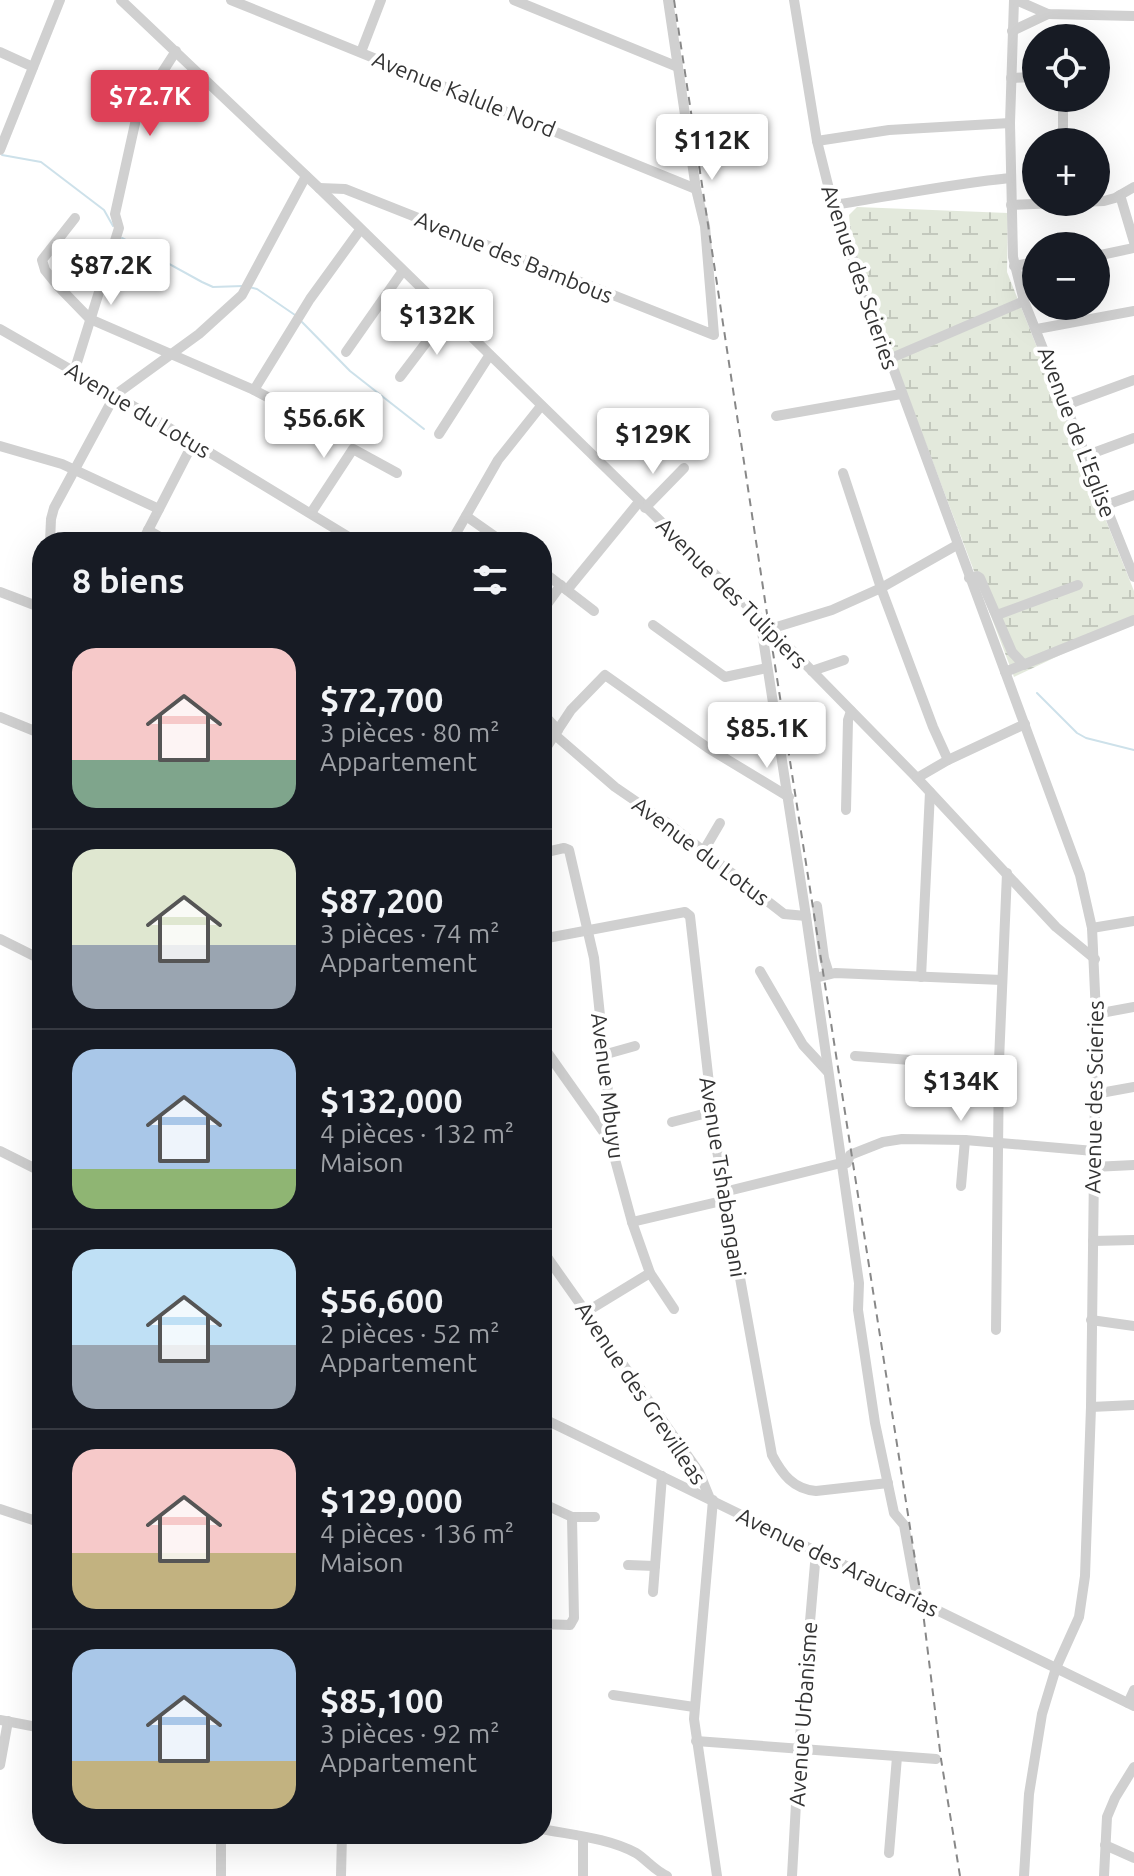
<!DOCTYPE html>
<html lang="fr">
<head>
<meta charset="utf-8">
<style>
	:root { --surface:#171b24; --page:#20242c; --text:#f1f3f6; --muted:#9ea1a6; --line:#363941; --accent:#de4057 }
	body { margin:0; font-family:Ubuntu,sans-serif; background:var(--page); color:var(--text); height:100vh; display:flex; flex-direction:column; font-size:30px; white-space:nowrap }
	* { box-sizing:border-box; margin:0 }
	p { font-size:26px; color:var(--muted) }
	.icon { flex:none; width:44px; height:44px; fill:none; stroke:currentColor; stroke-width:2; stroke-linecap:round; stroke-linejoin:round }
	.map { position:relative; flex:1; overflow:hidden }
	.side { position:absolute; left:32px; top:532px; width:520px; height:1312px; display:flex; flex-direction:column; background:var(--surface); border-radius:32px; box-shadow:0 8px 32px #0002 }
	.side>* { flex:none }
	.controls { position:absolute; left:1022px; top:24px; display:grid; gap:16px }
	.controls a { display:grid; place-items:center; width:88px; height:88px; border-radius:50%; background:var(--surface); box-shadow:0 8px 32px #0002; font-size:40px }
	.price { position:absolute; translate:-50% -68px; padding:0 18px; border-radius:8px; background:#fff; color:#222; font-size:26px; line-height:52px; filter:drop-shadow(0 2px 4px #0008) }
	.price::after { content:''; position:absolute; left:50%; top:48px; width:24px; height:18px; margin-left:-12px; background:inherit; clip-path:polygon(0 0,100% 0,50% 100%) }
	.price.selected { background:var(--accent); color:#fff }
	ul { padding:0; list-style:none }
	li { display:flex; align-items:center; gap:24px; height:200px; padding:0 40px }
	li+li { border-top:2px solid var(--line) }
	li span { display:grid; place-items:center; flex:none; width:224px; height:160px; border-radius:24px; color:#555 }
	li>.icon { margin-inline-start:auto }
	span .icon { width:96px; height:96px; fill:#fffc; stroke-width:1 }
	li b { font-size:34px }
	h2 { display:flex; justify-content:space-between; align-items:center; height:96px; padding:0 40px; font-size:34px }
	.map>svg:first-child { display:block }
	.wetland { fill:url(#wetland-marsh) }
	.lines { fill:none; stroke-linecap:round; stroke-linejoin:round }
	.stream { stroke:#cde1ea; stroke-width:2 }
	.minor { stroke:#d0d0d0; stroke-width:10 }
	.rail { stroke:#888; stroke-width:2; stroke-dasharray:8 6; stroke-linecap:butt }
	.labels { text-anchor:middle; stroke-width:8; stroke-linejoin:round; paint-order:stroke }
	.street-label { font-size:22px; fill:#333; stroke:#fff }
</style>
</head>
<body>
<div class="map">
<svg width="1134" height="1876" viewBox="0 0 1134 1876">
	<defs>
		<pattern id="wetland-marsh" width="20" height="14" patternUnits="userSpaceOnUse" patternTransform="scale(2)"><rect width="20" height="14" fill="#e3e9dc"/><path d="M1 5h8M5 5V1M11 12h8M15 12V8" fill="none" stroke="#c3c8bd"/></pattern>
	</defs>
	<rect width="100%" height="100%" fill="#fff"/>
	<polygon class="wetland" points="857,207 1008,213 1007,272 1134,591 1134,620 1014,677 852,248 849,215"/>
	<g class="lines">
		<g class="stream">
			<polyline points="2,155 41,162 104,210 113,226"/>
			<polyline points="122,238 202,282 213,287 243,286"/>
			<polyline points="249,287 257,289 295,315"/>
			<polyline points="302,322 350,371 424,429"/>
			<polyline points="1037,693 1077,733 1086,738 1134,750"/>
		</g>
		<g class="minor">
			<polyline points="121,0 319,188 769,627 917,778 1056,927 1095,959"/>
			<polyline points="231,0 696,189"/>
			<polyline points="514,0 678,67"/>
			<polyline points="794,0 817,141 833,205 1080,875 1092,928 1096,1014 1091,1407 1085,1576 1079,1617 1056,1668 1042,1714 1029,1794 1024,1876"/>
			<polyline points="1014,0 1010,123 1013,257 1024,301 1134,577"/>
			<polyline points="1016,0 1048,14 1134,16"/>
			<polyline points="1012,31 1048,14"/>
			<polyline points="0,52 33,67"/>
			<polyline points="361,52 381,0"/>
			<polyline points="1011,78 1036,77"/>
			<polyline points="1061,98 1063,108 1063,142"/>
			<polyline points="817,141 889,130 1010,123"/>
			<polyline points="0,150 60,0"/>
			<polyline points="319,188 345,189 714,335 705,226 696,189 668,0"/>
			<polyline points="1120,195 1134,242"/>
			<path d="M833 205C892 196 951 184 1010 178"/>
			<polyline points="1011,205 1104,201 1115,198 1134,187"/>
			<polyline points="75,218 42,260 45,270 58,286 90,319 254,390 319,424"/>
			<polyline points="1096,256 1134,248"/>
			<polyline points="1014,266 1036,262"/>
			<polyline points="0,329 115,395 357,542"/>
			<polyline points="1037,329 1134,311"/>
			<polyline points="346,352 402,272"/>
			<polyline points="889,359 1024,301"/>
			<polyline points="74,372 119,228 115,214 138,110 176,51"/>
			<polyline points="400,377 447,315"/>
			<polyline points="254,390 310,299 360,230"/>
			<polyline points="1066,405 1134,380"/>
			<polyline points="776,416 901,394"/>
			<polyline points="439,434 489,356"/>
			<polyline points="0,446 62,464 159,509"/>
			<polyline points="1085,456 1134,438"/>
			<polyline points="843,473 881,588 933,727 948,760"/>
			<polyline points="1106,505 1134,495"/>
			<polyline points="645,508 684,468"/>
			<polyline points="311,513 353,449 397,473"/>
			<polyline points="466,516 503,542"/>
			<polyline points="148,530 169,542"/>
			<polyline points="50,542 51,519 54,508 115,395 199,334 242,295 306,176"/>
			<polyline points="142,542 193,443"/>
			<polyline points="451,542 498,460 541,406"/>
			<polyline points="542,571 594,611"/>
			<polyline points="969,578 977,576 980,578 1012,652 1024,665"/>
			<polyline points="567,590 639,502"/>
			<polyline points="0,592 42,608"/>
			<polyline points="542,611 561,585"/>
			<polyline points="997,615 1078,585"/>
			<polyline points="760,619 806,916 859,1283 858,1310 875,1423 894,1513 904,1525 918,1602"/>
			<polyline points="653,625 725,677 767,668"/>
			<polyline points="770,629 832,610 881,588 957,545"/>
			<polyline points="812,671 844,660"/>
			<polyline points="1005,672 1134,620"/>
			<polyline points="542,713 558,730"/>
			<polyline points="0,717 42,734"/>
			<polyline points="555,735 615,787 669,824 784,914 806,916"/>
			<polyline points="542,754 571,710 605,675 708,748 789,797"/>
			<polyline points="917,778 948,760 1025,724"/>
			<polyline points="846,810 848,720 851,711"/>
			<polyline points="703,852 720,823"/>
			<polyline points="542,853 564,848 569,850 594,958 611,1121 610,1141 632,1222 650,1273 674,1309"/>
			<polyline points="817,906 824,958 829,974"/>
			<polyline points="1092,928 1134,921"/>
			<polyline points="0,939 42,960"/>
			<path d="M542 939 685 912 690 916 716 1145 772 1455C782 1474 793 1489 816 1491L888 1483"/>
			<polyline points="760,971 803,1045 828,1072"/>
			<polyline points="921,977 930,792"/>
			<polyline points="815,978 835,973 1002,980"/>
			<polyline points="1096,1014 1134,1007"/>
			<polyline points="542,1045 610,1141"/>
			<polyline points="603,1055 635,1046"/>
			<polyline points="855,1056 925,1061 999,1061"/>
			<polyline points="1095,1094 1134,1087"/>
			<polyline points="672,1122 711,1112"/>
			<polyline points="0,1151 42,1172"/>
			<polyline points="841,1164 847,1163 850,1155 883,1142 902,1139 965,1140 1094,1151"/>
			<polyline points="1093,1167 1134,1165"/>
			<polyline points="961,1186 965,1140"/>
			<polyline points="724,1192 841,1163"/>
			<polyline points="632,1222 726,1200"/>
			<polyline points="1093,1241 1134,1240"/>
			<polyline points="542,1250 699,1472 710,1499"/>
			<polyline points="586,1312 650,1273"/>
			<polyline points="1091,1320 1134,1326"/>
			<polyline points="996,1330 999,1061 1007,873"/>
			<polyline points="1091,1407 1134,1405"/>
			<polyline points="542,1418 1134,1706"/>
			<polyline points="713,1500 694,1719 717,1876"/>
			<polyline points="542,1503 572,1517 574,1618 570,1625 542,1624"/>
			<polyline points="0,1509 42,1523"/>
			<polyline points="572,1517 595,1517"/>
			<polyline points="628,1565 655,1566"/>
			<polyline points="653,1592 662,1476"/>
			<polyline points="613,1695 694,1707"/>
			<polyline points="1128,1703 1134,1690"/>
			<polyline points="0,1720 42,1728"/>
			<polyline points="696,1741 936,1759"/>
			<polyline points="0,1765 8,1721"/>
			<path d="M542 1829C572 1835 608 1838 636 1853 647 1860 654 1870 667 1876"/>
			<polyline points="221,1834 221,1876"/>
			<polyline points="1105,1845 1134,1858"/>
			<polyline points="889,1853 897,1757"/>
			<polyline points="341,1876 342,1834"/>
			<polyline points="583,1876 583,1837"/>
			<polyline points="792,1876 799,1749 816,1552"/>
			<polyline points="1104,1876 1107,1817 1115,1798 1134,1767"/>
		</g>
		<polyline class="rail" points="674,0 769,627 922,1604 941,1759 960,1876"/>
	</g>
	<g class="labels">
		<g class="street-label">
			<text transform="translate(464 94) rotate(22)" y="8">Avenue Kalule Nord</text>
			<text transform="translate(514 257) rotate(22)" y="8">Avenue des Bambous</text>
			<text transform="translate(860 277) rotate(71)" y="8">Avenue des Scieries</text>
			<text transform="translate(138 410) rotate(31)" y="8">Avenue du Lotus</text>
			<text transform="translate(1077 432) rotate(69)" y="8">Avenue de L'Eglise</text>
			<text transform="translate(732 593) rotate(45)" y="8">Avenue des Tulipiers</text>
			<text transform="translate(701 851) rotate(37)" y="8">Avenue du Lotus</text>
			<text transform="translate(608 1086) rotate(83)" y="8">Avenue Mbuyu</text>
			<text transform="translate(1094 1097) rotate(-89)" y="8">Avenue des Scieries</text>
			<text transform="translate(723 1177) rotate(81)" y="8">Avenue Tshabangani</text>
			<text transform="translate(641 1393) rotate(56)" y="8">Avenue des Grevilleas</text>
			<text transform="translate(838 1562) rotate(26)" y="8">Avenue des Araucarias</text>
			<text transform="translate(803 1714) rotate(-86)" y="8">Avenue Urbanisme</text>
		</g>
	</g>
</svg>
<div class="controls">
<a><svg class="icon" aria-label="locate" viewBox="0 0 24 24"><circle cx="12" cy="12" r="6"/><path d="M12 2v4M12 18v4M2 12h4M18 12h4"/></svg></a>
<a>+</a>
<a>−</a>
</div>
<b class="price selected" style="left:150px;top:138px">$72.7K</b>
<b class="price" style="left:712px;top:182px">$112K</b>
<b class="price" style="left:111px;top:307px">$87.2K</b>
<b class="price" style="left:437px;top:357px">$132K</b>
<b class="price" style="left:324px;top:460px">$56.6K</b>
<b class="price" style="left:653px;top:476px">$129K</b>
<b class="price" style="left:767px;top:770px">$85.1K</b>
<b class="price" style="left:961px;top:1123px">$134K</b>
<section class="side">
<h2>8 biens<svg class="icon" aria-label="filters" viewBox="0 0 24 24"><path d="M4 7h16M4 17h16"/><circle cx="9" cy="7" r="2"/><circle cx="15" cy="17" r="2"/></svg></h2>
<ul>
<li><span style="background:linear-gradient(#f6c9c9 70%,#7fa58c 0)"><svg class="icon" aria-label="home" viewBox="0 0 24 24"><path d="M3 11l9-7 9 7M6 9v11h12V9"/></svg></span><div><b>$72,700</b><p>3 pièces · 80 m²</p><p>Appartement</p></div></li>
<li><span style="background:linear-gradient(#dfe7d0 60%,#9aa5b1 0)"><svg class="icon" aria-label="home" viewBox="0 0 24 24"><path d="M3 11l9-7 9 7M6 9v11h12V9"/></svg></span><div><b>$87,200</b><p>3 pièces · 74 m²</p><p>Appartement</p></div></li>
<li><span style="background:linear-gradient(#a9c7e8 75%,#8fb573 0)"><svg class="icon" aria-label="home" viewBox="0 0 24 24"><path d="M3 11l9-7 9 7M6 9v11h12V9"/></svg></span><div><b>$132,000</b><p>4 pièces · 132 m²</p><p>Maison</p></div></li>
<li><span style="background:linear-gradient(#bfe0f5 60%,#9aa5b1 0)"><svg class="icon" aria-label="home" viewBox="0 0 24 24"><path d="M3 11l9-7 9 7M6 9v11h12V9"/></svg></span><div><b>$56,600</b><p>2 pièces · 52 m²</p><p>Appartement</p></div></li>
<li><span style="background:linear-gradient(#f6c9c9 65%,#c2b280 0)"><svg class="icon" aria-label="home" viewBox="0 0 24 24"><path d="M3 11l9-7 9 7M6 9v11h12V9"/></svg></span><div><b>$129,000</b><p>4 pièces · 136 m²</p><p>Maison</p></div></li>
<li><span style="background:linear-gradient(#a9c7e8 70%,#c2b280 0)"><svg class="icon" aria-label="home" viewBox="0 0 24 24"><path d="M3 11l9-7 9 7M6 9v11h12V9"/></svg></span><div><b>$85,100</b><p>3 pièces · 92 m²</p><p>Appartement</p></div></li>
</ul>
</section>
</div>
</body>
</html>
